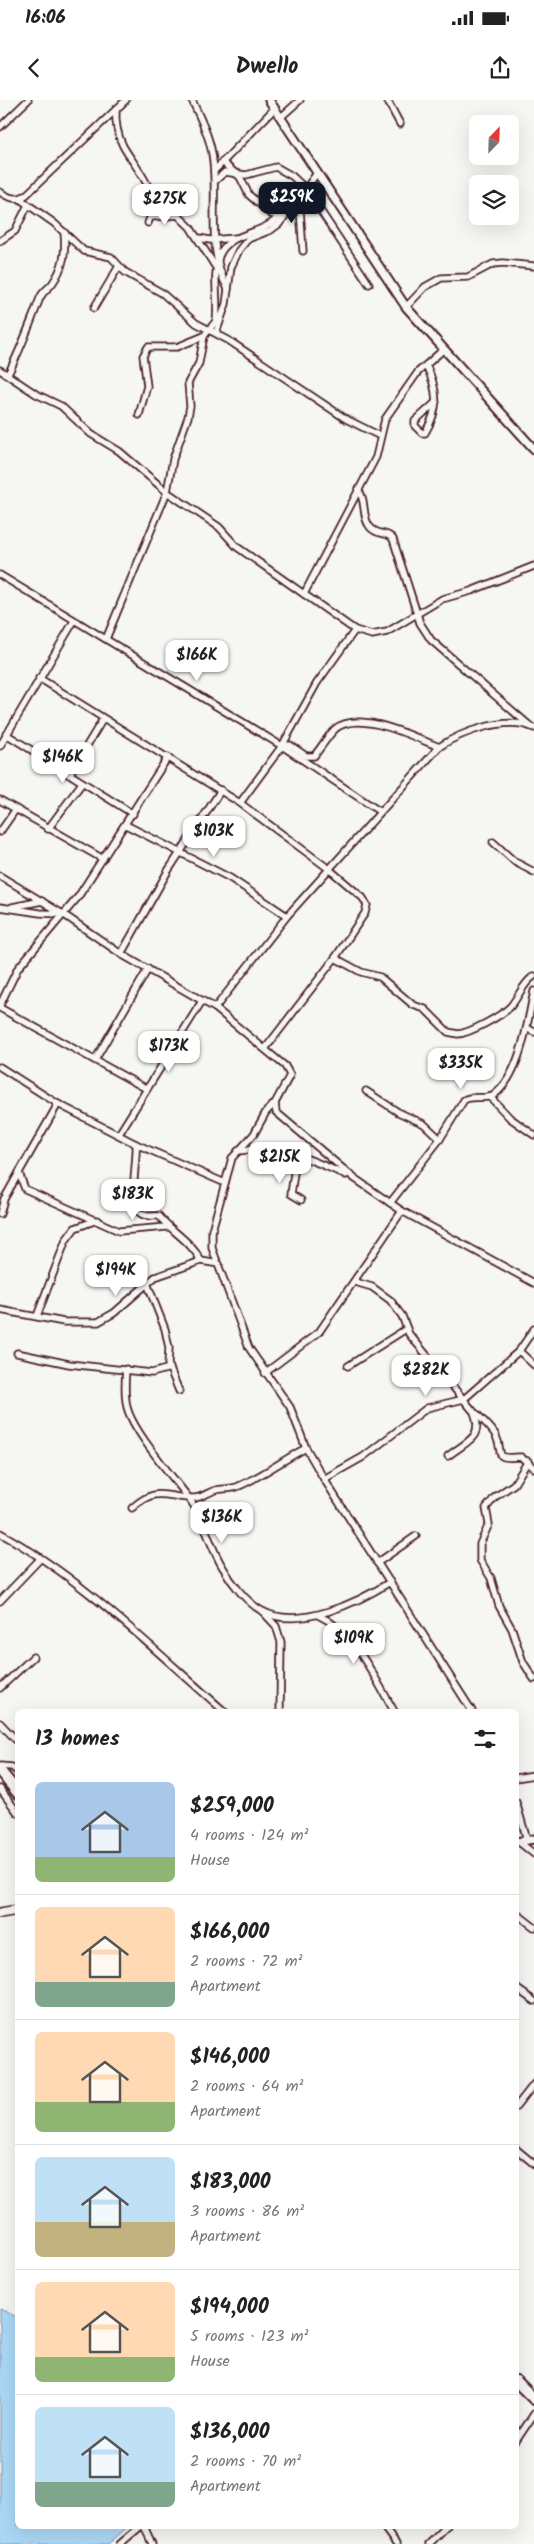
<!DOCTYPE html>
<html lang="en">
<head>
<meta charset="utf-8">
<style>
	:root { --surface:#fff; --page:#f6f6f6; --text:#222; --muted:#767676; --line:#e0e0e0; --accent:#111827 }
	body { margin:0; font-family:Kalam,sans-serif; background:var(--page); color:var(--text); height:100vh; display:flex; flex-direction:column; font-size:19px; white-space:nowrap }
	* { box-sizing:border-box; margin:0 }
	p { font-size:16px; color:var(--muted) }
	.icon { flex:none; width:28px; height:28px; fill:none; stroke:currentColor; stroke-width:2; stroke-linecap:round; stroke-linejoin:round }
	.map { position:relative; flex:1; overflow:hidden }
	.panel { position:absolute; left:15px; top:1609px; width:504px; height:820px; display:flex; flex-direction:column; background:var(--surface); border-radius:8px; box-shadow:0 5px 20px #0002 }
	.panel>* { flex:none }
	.needle { width:32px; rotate:23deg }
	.controls { position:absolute; left:469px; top:15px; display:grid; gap:10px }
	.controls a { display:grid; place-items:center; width:50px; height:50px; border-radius:8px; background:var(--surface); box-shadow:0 5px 20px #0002; font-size:25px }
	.price { position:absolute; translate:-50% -42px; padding:0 11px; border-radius:10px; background:#fff; color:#222; font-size:16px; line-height:32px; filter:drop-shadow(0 1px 2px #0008) }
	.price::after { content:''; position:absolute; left:50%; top:30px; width:15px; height:11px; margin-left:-8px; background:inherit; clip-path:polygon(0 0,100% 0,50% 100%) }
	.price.on { background:var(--accent); color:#fff }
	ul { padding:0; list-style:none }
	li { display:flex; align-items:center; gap:15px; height:125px; padding:0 20px }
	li+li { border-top:1px solid var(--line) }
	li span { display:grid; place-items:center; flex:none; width:140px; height:100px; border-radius:8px; color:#555 }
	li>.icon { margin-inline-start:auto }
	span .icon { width:60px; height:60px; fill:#fffc; stroke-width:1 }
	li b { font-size:21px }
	h2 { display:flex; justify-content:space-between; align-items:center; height:60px; padding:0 20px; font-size:21px }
	.status { display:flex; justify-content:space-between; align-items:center; height:35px; padding:0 25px; background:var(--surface); direction:ltr }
	.status svg { height:14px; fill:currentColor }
	header { display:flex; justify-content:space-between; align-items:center; height:65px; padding:0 20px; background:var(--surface); font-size:22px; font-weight:700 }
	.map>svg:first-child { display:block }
	.water { fill:#aad8f6; stroke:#848ea5 }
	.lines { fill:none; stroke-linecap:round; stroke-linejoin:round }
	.minor-casing { stroke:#4a1f2b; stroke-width:9 }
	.tertiary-casing { stroke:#4a1f2b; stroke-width:11 }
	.primary-casing { stroke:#4a1f2b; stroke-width:12 }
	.trunk-casing { stroke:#4a1f2b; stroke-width:14 }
	.minor { stroke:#f6f6f2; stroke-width:5.5 }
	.tertiary { stroke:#f6f6f2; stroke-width:7 }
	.primary { stroke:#f6f6f2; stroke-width:9 }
	.trunk { stroke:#f6f6f2; stroke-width:10 }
</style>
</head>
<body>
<div class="status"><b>16:06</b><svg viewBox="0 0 49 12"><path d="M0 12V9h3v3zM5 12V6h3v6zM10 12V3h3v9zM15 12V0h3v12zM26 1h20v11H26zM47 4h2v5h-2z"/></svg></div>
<header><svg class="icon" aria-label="back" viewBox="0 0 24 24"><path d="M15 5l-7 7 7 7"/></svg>Dwello<svg class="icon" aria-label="share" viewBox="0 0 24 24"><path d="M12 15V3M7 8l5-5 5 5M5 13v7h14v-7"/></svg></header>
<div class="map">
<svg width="534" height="2444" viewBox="0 0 534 2444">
	<rect width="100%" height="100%" fill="#f6f6f2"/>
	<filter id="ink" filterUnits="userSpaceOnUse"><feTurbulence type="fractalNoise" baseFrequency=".02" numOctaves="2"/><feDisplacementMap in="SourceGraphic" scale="10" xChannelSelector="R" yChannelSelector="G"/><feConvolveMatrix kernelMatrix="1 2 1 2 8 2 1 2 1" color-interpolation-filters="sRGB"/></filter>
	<g filter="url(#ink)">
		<polygon class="water" points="0,2209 17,2217 18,2426 129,2426 108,2444 0,2444"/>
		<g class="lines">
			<defs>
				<g id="minor">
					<path d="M192 0C201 20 211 39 213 61 218 104 206 150 228 189"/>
					<polyline points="387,0 400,24"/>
					<path d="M116 9C115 23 117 34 123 46 137 71 163 93 148 123"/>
					<polyline points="281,17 300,0"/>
					<polyline points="0,27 28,0"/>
					<polyline points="222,62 240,77 249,95 271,114 279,116"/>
					<polyline points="214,71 275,8"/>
					<polyline points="215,81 225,72 246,75 276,67 292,76 306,89 369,184"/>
					<polyline points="151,89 190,127 215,166"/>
					<path d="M0 92C9 98 17 101 26 95L126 0"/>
					<polyline points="299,95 303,151"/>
					<polyline points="20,99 54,123 84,151 111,157 125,172 162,193 196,223 228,240 346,319 380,336"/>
					<polyline points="151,117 179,115"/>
					<polyline points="199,138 210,140 236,138"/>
					<polyline points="0,141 15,131 28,105"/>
					<polyline points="406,207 425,187 441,178 468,177 493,164 503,163 534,166"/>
					<polyline points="94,208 119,166"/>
					<polyline points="216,233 226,204 231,167 239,150 248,139 271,130 279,124 291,108"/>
					<path d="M426 265C438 290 440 308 425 333H422L415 326V321L436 302"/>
					<polyline points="0,270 36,294 61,306 91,334 119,351 167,392 219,427 237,447 355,530 372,535 387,532 442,499 471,491 534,466"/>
					<path d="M8 274C21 249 30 224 40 198 43 191 48 189 52 184 64 167 66 152 64 132"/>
					<polyline points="139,315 147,286 143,256 148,247 177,247 204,236"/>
					<path d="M358 390C367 400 361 416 370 427 377 436 387 431 393 439L420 523 431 540 530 626"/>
					<polyline points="0,475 282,646 379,711"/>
					<polyline points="304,494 376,357 385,319 418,272 443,250"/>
					<path d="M106 539 167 392 173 359 188 317 190 306 188 283 199 263 204 236 216 221C219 199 212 177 219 156 228 133 257 135 273 122 290 108 305 91 317 73"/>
					<polyline points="39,578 240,703 329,769 363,798 367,805 365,813 335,858 265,949"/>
					<polyline points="6,634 133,714"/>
					<polyline points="0,646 74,521"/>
					<polyline points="282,646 317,583 355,530"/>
					<polyline points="69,675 103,619"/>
					<polyline points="0,700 103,759"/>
					<path d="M240 703 282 646 290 645 306 656H314C321 648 327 637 335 629 359 609 414 637 439 647"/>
					<polyline points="126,725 230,778 287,816"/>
					<polyline points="48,729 82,683"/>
					<polyline points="0,732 16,709"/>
					<polyline points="493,742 515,762 534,772"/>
					<polyline points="0,776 63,814 121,854 215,908 285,966 290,975 275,1003 276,1012 354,1078 402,1111 534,1183"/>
					<polyline points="0,807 40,813 60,814"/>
					<polyline points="12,807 42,801"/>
					<polyline points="121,854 168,771 221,690"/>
					<path d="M335 858 361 872 380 877 413 905 425 909 448 932 458 934C470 933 501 916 510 907 519 897 522 884 534 876"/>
					<polyline points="0,905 18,868 78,797 168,657"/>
					<polyline points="0,908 147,989"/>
					<path d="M215 908 287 816 439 647C461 632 507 615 534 628"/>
					<polyline points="527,928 534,932"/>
					<polyline points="95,960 148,869"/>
					<polyline points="0,967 58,1004 136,1044 225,1083"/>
					<polyline points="366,991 398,1012 424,1024 440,1039"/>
					<polyline points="490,997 510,1018 534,1035"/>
					<polyline points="275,1003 266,1012 254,1034 232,1058 212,1130 212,1148 249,1248 290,1307 306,1348 324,1379 472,1611"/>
					<polyline points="119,1034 202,901"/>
					<path d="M136 1044C138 1060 127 1104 140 1113 146 1118 152 1115 159 1116 172 1132 191 1141 201 1161"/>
					<path d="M238 1051C283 1044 306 1058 346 1075"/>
					<polyline points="297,1053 291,1094 301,1100"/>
					<polyline points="19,1073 25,1089 119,1131 167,1127"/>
					<path d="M390 1103 440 1039 464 1000C473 994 485 1001 494 995 520 976 528 921 534 891"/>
					<polyline points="0,1114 4,1099 58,1004"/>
					<path d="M355 1182 372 1187 390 1200 402 1216 409 1234 474 1312C484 1338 467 1341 448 1356"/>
					<polyline points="147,1183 165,1229 169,1248 168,1264 179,1291"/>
					<polyline points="0,1210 64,1222 98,1222 114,1213 155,1177 201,1161 219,1164"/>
					<polyline points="37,1216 66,1140 75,1128 97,1120"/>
					<polyline points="519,1251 534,1265"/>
					<polyline points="17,1253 69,1264 152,1273 170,1268"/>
					<polyline points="348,1266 406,1229"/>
					<path d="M126 1269C125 1281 124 1294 127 1307 133 1332 174 1378 191 1401 204 1420 210 1446 222 1466 231 1482 246 1502 262 1511 298 1531 359 1502 390 1482"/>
					<polyline points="265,1273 319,1232 402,1111"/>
					<path d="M477 1314C483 1321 492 1328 496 1336 505 1355 491 1359 521 1357L534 1368"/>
					<polyline points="528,1361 514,1384 495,1397 486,1408 489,1424 480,1444 480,1460 491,1478 499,1506 512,1529 523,1562 534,1579"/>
					<polyline points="324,1379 363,1357 427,1308 464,1299 519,1251 534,1229"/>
					<path d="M132 1408C158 1384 167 1399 194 1398 202 1398 208 1392 216 1390 223 1388 231 1390 239 1386 262 1376 283 1360 306 1348"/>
					<path d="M0 1433C82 1478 154 1550 224 1611"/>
					<polyline points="377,1463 416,1436"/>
					<polyline points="0,1501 40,1459"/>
					<polyline points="263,1512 276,1526 281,1542 280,1611"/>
					<path d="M318 1515C355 1532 374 1577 394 1611"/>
					<polyline points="0,1588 33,1557"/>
					<polyline points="0,1623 18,1642"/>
					<polyline points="0,1666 12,1667 18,1672"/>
					<polyline points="516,1678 534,1675"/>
					<polyline points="0,1689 18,1713"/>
					<polyline points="516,1702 527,1740"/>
					<polyline points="518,1741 534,1754"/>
					<polyline points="516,1813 534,1827"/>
					<polyline points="516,1888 534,1901"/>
					<polyline points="516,2007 534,1984"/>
					<polyline points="516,2049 534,2064"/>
					<polyline points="516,2341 534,2314"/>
					<polyline points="144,2426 152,2444"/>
					<polyline points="383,2426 396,2444"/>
					<polyline points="120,2444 141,2426"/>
					<polyline points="429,2444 447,2426"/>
				</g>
				<g id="tertiary">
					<polyline points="269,0 406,207 534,349"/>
					<polyline points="516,1742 534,1739"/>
				</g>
				<polyline id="primary" points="0,1813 18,1810"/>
				<g id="trunk">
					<polyline points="0,1671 18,1693"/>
					<polyline points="516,2281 534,2299"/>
				</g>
			</defs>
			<use href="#minor" class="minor-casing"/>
			<use href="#tertiary" class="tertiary-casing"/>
			<use href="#primary" class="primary-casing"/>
			<use href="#trunk" class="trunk-casing"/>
			<use href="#minor" class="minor"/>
			<use href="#tertiary" class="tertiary"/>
			<use href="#primary" class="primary"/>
			<use href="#trunk" class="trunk"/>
		</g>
	</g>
</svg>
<div class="controls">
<a><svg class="needle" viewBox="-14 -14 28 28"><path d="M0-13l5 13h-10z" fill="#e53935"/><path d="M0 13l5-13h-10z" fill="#767676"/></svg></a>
<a><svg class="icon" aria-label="layers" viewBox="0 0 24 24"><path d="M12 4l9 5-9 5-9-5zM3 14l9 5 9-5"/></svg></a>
</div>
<b class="price on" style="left:292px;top:124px">$259K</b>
<b class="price" style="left:165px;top:126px">$275K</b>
<b class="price" style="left:197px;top:582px">$166K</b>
<b class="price" style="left:63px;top:684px">$146K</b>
<b class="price" style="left:214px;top:758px">$103K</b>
<b class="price" style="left:169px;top:973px">$173K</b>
<b class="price" style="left:461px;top:990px">$335K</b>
<b class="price" style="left:280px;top:1084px">$215K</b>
<b class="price" style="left:133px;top:1121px">$183K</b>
<b class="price" style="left:116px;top:1197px">$194K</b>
<b class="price" style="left:426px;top:1297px">$282K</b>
<b class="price" style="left:222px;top:1444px">$136K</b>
<b class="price" style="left:354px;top:1565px">$109K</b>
<section class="panel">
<h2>13 homes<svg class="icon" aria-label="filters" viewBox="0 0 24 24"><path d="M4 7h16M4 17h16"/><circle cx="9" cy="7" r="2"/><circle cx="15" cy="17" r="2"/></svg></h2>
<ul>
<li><span style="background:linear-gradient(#a9c7e8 75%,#8fb573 0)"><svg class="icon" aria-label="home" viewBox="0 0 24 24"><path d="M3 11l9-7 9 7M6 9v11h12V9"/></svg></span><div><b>$259,000</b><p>4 rooms · 124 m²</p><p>House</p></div></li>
<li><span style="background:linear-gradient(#ffd9b3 75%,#7fa58c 0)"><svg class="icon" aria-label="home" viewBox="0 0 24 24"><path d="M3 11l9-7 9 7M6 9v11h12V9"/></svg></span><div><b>$166,000</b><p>2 rooms · 72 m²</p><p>Apartment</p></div></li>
<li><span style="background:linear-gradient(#ffd9b3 70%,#8fb573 0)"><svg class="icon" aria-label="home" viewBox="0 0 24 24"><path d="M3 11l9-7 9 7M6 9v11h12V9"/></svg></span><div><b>$146,000</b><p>2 rooms · 64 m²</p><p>Apartment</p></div></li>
<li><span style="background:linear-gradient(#bfe0f5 65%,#c2b280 0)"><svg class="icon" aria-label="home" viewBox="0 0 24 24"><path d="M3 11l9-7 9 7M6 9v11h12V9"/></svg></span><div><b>$183,000</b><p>3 rooms · 86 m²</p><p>Apartment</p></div></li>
<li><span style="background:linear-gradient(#ffd9b3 75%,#8fb573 0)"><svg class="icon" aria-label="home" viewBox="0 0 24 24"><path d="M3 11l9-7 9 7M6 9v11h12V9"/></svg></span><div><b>$194,000</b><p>5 rooms · 123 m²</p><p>House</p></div></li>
<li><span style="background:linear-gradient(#bfe0f5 75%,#7fa58c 0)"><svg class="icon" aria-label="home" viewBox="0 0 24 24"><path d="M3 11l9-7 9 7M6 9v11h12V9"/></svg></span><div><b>$136,000</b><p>2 rooms · 70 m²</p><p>Apartment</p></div></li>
</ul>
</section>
</div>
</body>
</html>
